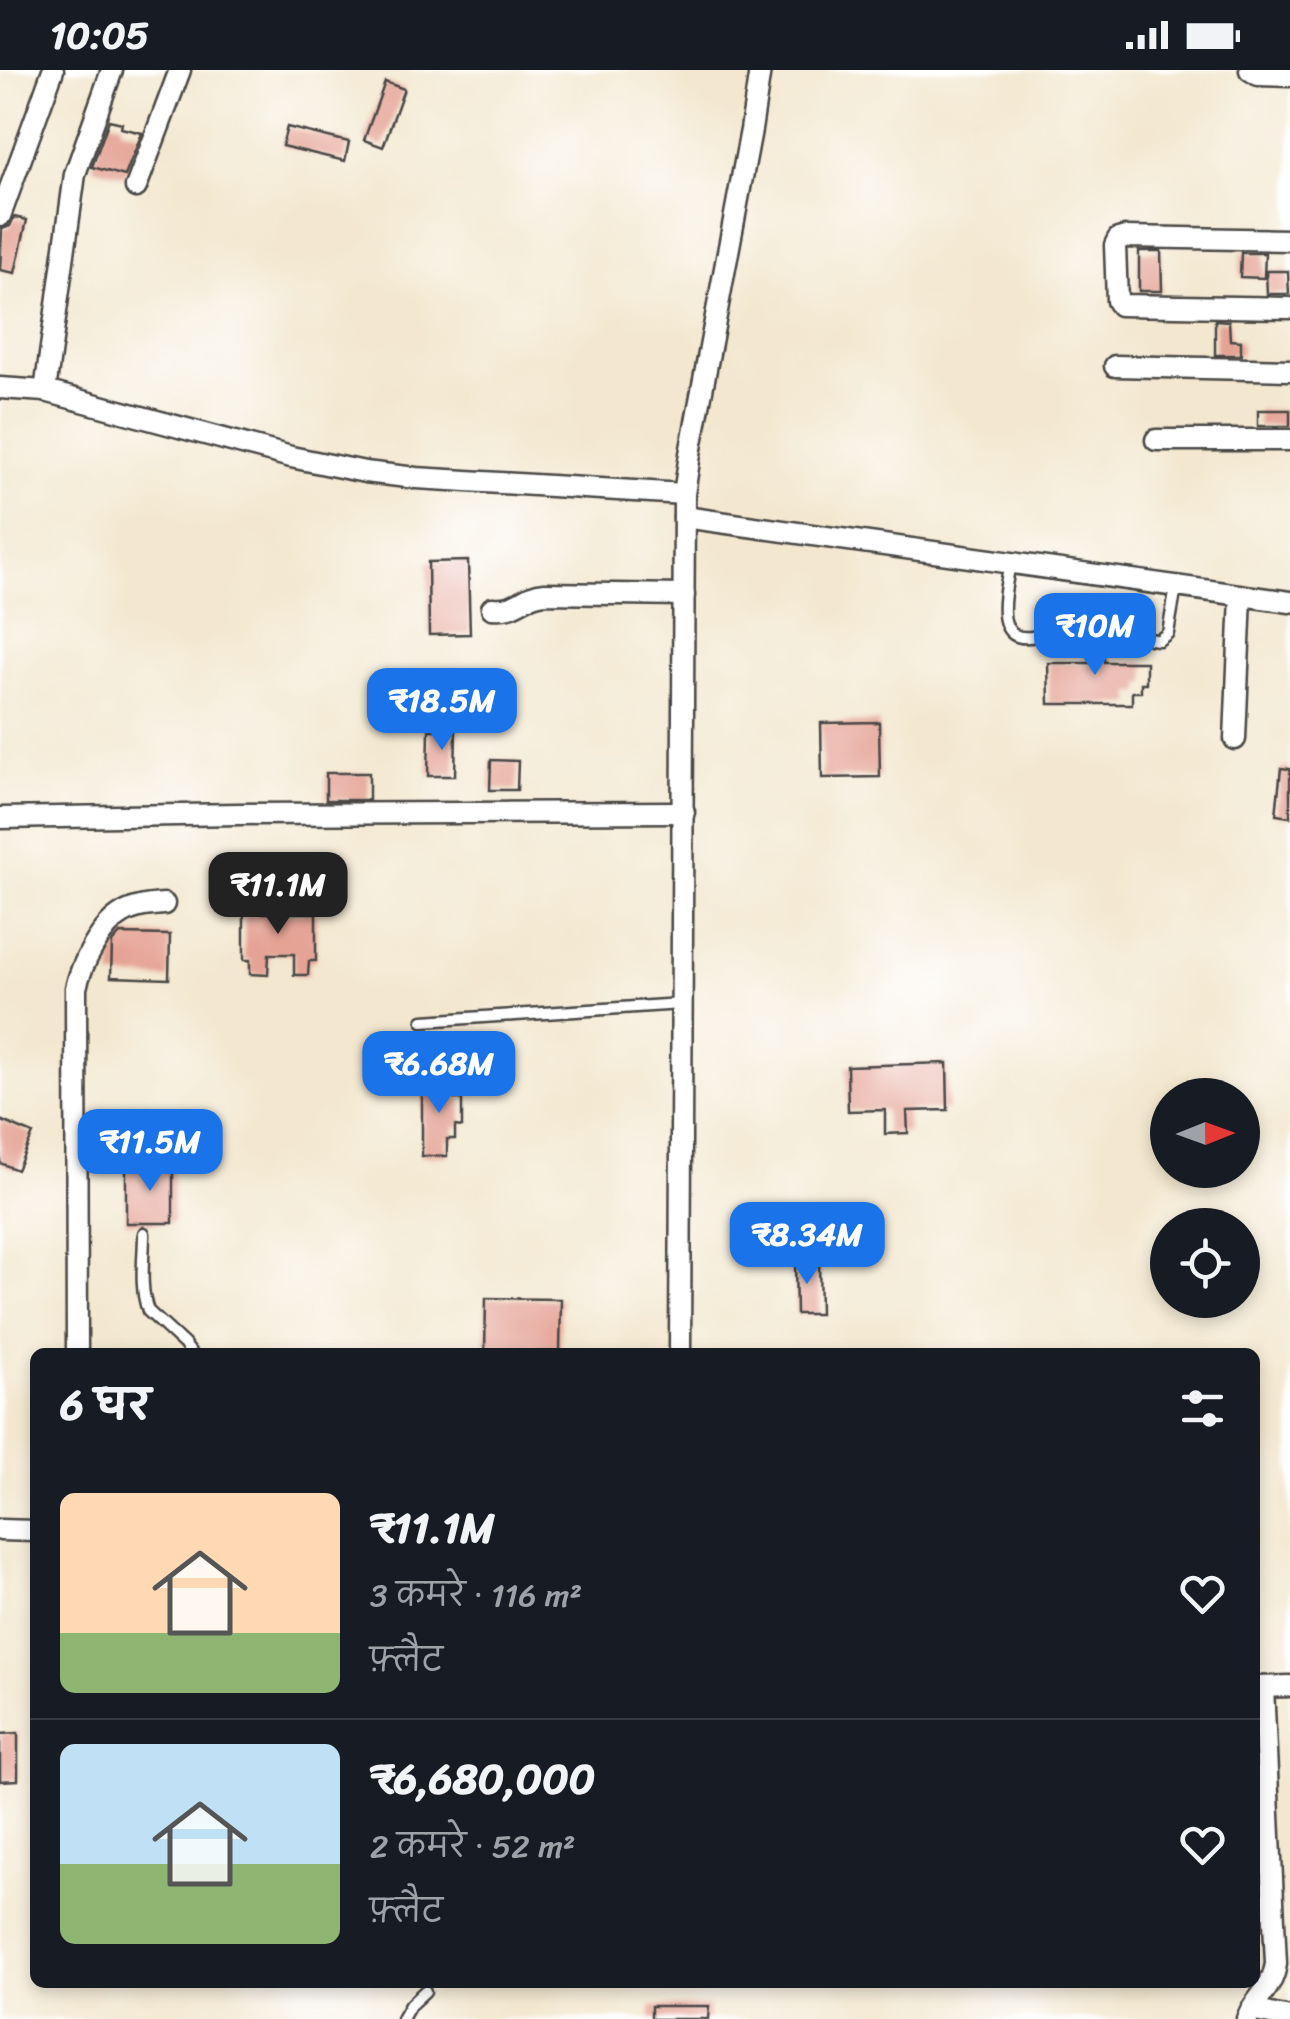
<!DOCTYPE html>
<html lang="hi">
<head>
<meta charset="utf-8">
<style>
	:root { --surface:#171b24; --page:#242831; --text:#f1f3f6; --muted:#9ea1a6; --line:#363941; --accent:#1a73e8 }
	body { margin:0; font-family:Sriracha,"Playpen Sans Deva",sans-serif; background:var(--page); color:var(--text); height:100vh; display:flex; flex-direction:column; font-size:38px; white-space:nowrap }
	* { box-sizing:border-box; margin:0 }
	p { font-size:32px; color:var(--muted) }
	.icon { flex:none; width:55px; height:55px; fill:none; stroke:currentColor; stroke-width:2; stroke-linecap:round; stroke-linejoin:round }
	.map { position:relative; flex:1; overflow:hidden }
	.panel { position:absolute; left:30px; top:1278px; width:1230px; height:640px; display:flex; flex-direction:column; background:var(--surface); border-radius:15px; box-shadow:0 5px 15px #0003 }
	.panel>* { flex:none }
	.needle { width:65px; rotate:89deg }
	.fabs { position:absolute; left:1150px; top:1008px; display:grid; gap:20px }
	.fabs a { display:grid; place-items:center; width:110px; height:110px; border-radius:50%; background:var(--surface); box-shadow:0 5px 15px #0003; font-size:50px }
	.price { position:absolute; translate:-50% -85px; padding:0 22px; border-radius:20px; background:var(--accent); color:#fff; font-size:32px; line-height:65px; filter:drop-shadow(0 2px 5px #0008) }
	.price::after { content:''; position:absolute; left:50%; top:60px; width:30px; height:22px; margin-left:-15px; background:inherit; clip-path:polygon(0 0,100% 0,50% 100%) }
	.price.selected { background:#222; color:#fff }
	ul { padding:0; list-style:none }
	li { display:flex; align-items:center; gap:30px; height:250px; padding:0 30px }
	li+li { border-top:2px solid var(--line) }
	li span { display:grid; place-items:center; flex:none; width:280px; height:200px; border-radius:15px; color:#555 }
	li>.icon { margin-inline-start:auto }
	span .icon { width:120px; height:120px; fill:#fffc; stroke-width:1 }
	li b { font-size:42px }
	h2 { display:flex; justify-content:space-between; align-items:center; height:120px; padding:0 30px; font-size:42px }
	.status { display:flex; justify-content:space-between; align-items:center; height:70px; padding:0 50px; background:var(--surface); direction:ltr }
	.status svg { height:28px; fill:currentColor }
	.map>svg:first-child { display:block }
	.building { fill:#e5a395 }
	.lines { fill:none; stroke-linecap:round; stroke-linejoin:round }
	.lane-casing { stroke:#494744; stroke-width:15 }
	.street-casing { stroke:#494744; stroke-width:25 }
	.lane { stroke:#fff; stroke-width:10 }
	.street { stroke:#fff; stroke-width:20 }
</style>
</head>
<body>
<div class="status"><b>10:05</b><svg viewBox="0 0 49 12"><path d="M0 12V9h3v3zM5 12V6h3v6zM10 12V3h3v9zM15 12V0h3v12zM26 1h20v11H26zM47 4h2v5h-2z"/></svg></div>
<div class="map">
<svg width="1290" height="1949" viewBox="0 0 1290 1949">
	<rect width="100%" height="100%" fill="#fff"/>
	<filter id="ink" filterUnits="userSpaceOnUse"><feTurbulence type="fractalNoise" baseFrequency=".01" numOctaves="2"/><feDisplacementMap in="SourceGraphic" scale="20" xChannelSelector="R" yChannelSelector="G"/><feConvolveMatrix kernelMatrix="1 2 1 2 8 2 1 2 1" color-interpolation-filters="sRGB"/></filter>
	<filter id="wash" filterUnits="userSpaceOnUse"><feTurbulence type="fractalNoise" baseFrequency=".0048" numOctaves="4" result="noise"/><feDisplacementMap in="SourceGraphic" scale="40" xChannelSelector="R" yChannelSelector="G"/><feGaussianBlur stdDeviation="2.25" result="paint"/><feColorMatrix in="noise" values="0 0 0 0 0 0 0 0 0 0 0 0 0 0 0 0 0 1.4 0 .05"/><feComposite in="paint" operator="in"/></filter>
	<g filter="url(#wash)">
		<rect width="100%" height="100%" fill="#f3e7cf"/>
		<g id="blocks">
			<g class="building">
				<polygon points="385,12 404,19 383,77 364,70"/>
				<polygon points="109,50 122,53 121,58 142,63 125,106 92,97"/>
				<polygon points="287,57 349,72 345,91 282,76"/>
				<polygon points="14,147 27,150 15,203 0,200 2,159 10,156"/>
				<polygon points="1139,181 1161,181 1162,221 1139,221"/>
				<polygon points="1241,183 1265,183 1264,208 1240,207"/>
				<polygon points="1266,201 1288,201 1289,224 1267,224"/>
				<polygon points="1215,250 1229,251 1230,270 1241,271 1241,285 1215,285"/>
				<rect x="1258" y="340" width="32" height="16"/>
				<polygon points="468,491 470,564 429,565 428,492"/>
				<polygon points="1097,554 1103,558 1104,592 1146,592 1146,613 1141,613 1141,622 1132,622 1132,634 1049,634 1048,593 1090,593 1090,558"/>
				<polygon points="879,652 880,707 822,708 821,653"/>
				<polygon points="429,660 456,660 455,706 428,706"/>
				<polygon points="491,690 518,691 517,720 490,720"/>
				<polygon points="1281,698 1290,699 1290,747 1276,745"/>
				<rect x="326" y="703" width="43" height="27"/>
				<polygon points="244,828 263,828 263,843 316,843 316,891 309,891 308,905 294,905 294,884 269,884 268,905 250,904 250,890 244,890"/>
				<polygon points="120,864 170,865 169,909 111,907 112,873"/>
				<polygon points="947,993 948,1040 907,1041 908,1063 885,1064 885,1040 848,1041 847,996"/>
				<polygon points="422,1007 447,1007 447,1025 454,1025 454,1029 462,1029 462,1057 455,1056 455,1069 447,1069 447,1086 422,1086"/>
				<polygon points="0,1050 33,1064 17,1100 0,1093"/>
				<rect x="126" y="1095" width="47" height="58"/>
				<polygon points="795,1190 819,1190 820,1244 796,1244"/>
				<polygon points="486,1228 561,1229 560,1282 485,1282"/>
				<polygon points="18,1663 18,1710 0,1711 0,1664"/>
				<polygon points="651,1936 709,1936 708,1949 651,1949"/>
			</g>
		</g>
	</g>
	<g filter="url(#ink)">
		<use href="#blocks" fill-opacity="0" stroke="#494744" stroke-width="2.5"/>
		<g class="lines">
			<defs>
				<g id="lane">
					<path d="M1010 493C1006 518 989 577 1036 566 1055 561 1071 552 1090 549"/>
					<path d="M1104 549C1123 554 1140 570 1159 570L1168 563 1176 517"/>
					<polyline points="423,951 681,934"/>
					<path d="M144 1163C144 1188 139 1217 148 1241L184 1274 190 1282"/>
					<polyline points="402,1949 410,1935 425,1921"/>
				</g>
				<g id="street">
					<polyline points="1250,0 1258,5 1290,6"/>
					<polyline points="136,117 180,0"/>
					<polyline points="0,146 53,0"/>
					<polyline points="1290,170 1125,167 1118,169 1115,175 1117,231 1120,235 1290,238"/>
					<polyline points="1115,296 1290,300"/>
					<polyline points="0,318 45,321 291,387 365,402 416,408 684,424"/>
					<polyline points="45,321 75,104 112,0"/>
					<polyline points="1156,370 1290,370"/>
					<polyline points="684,447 1290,532"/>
					<path d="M492 538C518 541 521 525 545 523L684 525"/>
					<polyline points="1235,669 1241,526"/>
					<polyline points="0,748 239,744 684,742"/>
					<path d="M77 1282 76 918C81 895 101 855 124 843 136 836 150 835 164 834"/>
					<polyline points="680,1282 684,424 690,384 751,60 760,0"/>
					<polyline points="0,1460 35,1461"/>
					<polyline points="1255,1617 1290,1616"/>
					<polyline points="1251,1940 1290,1948"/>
					<path d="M1247 1949C1255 1927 1272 1921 1276 1894L1263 1617"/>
				</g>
			</defs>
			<use href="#lane" class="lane-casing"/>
			<use href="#street" class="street-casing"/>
			<use href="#lane" class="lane"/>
			<use href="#street" class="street"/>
		</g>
	</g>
</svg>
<div class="fabs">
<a><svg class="needle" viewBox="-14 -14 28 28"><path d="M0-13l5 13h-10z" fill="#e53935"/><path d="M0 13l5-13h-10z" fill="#9ea1a6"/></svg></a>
<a><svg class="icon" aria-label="locate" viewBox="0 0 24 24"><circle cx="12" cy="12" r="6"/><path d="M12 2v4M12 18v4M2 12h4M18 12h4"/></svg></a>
</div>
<b class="price" style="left:1095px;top:608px">₹10M</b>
<b class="price" style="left:442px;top:683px">₹18.5M</b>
<b class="price selected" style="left:278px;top:867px">₹11.1M</b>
<b class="price" style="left:439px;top:1046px">₹6.68M</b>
<b class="price" style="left:150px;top:1124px">₹11.5M</b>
<b class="price" style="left:807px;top:1217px">₹8.34M</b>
<section class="panel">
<h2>6 घर<svg class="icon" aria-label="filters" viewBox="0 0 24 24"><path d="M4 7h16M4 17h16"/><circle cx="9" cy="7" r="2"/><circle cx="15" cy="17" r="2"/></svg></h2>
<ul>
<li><span style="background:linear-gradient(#ffd9b3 70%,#8fb573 0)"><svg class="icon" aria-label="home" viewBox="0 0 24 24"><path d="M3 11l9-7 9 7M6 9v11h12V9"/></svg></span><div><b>₹11.1M</b><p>3 कमरे · 116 m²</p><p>फ़्लैट</p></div><svg class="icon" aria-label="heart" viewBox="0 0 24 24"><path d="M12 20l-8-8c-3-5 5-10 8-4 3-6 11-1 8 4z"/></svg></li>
<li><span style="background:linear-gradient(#bfe0f5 60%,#8fb573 0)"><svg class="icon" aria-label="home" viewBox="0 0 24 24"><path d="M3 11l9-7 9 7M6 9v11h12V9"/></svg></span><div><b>₹6,680,000</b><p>2 कमरे · 52 m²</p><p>फ़्लैट</p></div><svg class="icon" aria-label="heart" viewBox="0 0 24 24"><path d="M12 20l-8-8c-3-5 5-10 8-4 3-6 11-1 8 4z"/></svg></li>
</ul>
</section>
</div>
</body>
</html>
